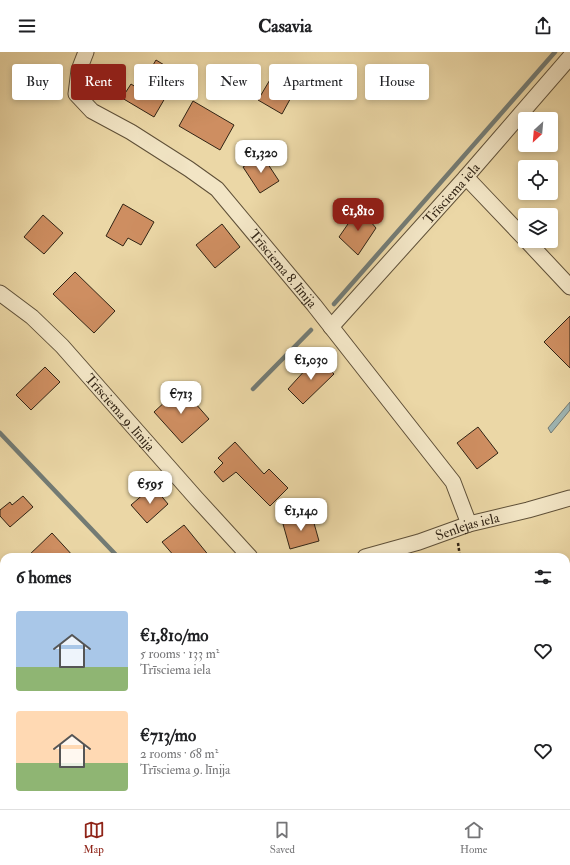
<!DOCTYPE html>
<html lang="en">
<head>
<meta charset="utf-8">
<style>
	:root { --surface:#fff; --page:#f6f6f6; --text:#202124; --muted:#757577; --line:#e0e0e0; --accent:#8f2418 }
	body { margin:0; font-family:"IM FELL Double Pica",serif; background:var(--page); color:var(--text); height:100vh; display:flex; flex-direction:column; font-size:15px; white-space:nowrap }
	* { box-sizing:border-box; margin:0 }
	p { font-size:13px; color:var(--muted) }
	.icon { flex:none; width:22px; height:22px; fill:none; stroke:currentColor; stroke-width:2; stroke-linecap:round; stroke-linejoin:round }
	.map { position:relative; flex:1; overflow:hidden }
	.sheet { position:absolute; left:0px; top:501px; width:570px; height:256px; display:flex; flex-direction:column; background:var(--surface); border-radius:12px 12px 0 0; box-shadow:0 2px 6px #0003 }
	.sheet>* { flex:none }
	.banner { position:absolute; left:12px; top:12px; width:546px; height:36px; display:flex; gap:8px }
	.needle { width:26px; rotate:206deg }
	.fabs { position:absolute; left:518px; top:60px; display:grid; gap:8px }
	.fabs a { display:grid; place-items:center; width:40px; height:40px; border-radius:4px; background:var(--surface); box-shadow:0 2px 6px #0003; font-size:20px }
	.price { position:absolute; translate:-50% -34px; padding:0 9px; border-radius:8px; background:#fff; color:#222; font-size:13px; line-height:26px; filter:drop-shadow(0 1px 2px #0008) }
	.price::after { content:''; position:absolute; left:50%; top:24px; width:12px; height:9px; margin-left:-6px; background:inherit; clip-path:polygon(0 0,100% 0,50% 100%) }
	.price.active { background:var(--accent); color:#fff }
	ul { padding:0; list-style:none }
	li { display:flex; align-items:center; gap:12px; height:100px; padding:0 16px }
	li span { display:grid; place-items:center; flex:none; width:112px; height:80px; border-radius:4px; color:#555 }
	li>.icon { margin-inline-start:auto }
	span .icon { width:48px; height:48px; fill:#fffc; stroke-width:1 }
	li b { font-size:17px }
	h2 { display:flex; justify-content:space-between; align-items:center; height:48px; padding:0 16px; font-size:17px }
	.tag { padding:0 14px; border-radius:4px; background:var(--surface); box-shadow:0 2px 6px #0003; font-size:14px; line-height:36px }
	.tag.active { background:var(--accent); color:#fff }
	header { display:flex; justify-content:space-between; align-items:center; height:52px; padding:0 16px; background:var(--surface); font-size:18px; font-weight:700 }
	.dock { display:flex; justify-content:space-around; align-items:center; height:56px; border-top:1px solid var(--line); background:var(--surface); font-size:11px; color:var(--muted) }
	.dock a { display:grid; justify-items:center; gap:2px }
	.dock .active { color:var(--accent) }
	.map>svg:first-child { display:block }
	.green { fill:#b6be88; stroke:#73704e }
	.water { fill:#9fb6b4; stroke:#737b74 }
	.lines { fill:none; stroke-linecap:round; stroke-linejoin:round }
	.stream { stroke:#737b74; stroke-width:4.5 }
	.building { fill:#ce8e61; stroke:#302314 }
	.minor-casing { stroke:#5f5038; stroke-width:17 }
	.path { stroke:#302314; stroke-width:2.5; stroke-dasharray:3 2; stroke-linecap:butt }
	.minor { stroke:#f2e5c5; stroke-width:15 }
	.labels { text-anchor:middle; stroke-width:3; stroke-linejoin:round; paint-order:stroke }
	.street-label { font-size:14px; fill:#302314; stroke:#f2e5c5 }
</style>
</head>
<body>
<header><svg class="icon" aria-label="menu" viewBox="0 0 24 24"><path d="M4 6h16M4 12h16M4 18h16"/></svg>Casavia<svg class="icon" aria-label="share" viewBox="0 0 24 24"><path d="M12 15V3M7 8l5-5 5 5M5 13v7h14v-7"/></svg></header>
<div class="map">
<svg width="570" height="757" viewBox="0 0 570 757">
	<rect width="100%" height="100%" fill="#ebd7a6"/>
	<filter id="stains"><feTurbulence type="fractalNoise" baseFrequency=".005" numOctaves="4"/><feColorMatrix values="0 0 0 0 .2 0 0 0 0 .09 0 0 0 0 .02 0 0 0 .5 -.17"/></filter>
	<radialGradient id="worn" r=".72"><stop offset=".6" stop-color="#630" stop-opacity="0"/><stop offset="1" stop-color="#630" stop-opacity=".3"/></radialGradient>
	<g class="green">
		<polygon points="570,581 570,757 108,757 116,753 566,753 566,583"/>
		<polygon points="0,709 4,711 4,753 77,753 84,757 0,757"/>
	</g>
	<path class="water" d="M570 350V358L551 381 548 376C555 367 563 359 570 350Z"/>
	<g class="lines">
		<g class="stream">
			<polyline points="334,252 555,0"/>
			<polyline points="253,337 311,278"/>
			<polyline points="0,381 118,505"/>
			<polyline points="0,636 4,633"/>
		</g>
	</g>
	<g class="building">
		<polygon points="156,8 179,22 154,65 122,46 131,32 139,37"/>
		<polygon points="271,26 294,40 282,62 258,48"/>
		<polygon points="193,49 234,73 220,98 179,74"/>
		<polygon points="262,103 279,129 260,141 243,115"/>
		<polygon points="123,152 154,170 141,193 128,186 123,194 106,184"/>
		<polygon points="359,156 376,176 358,203 339,185"/>
		<polygon points="43,163 63,181 44,202 24,185"/>
		<polygon points="222,172 240,195 215,216 196,193"/>
		<polygon points="75,220 115,259 94,281 53,242"/>
		<polygon points="570,264 570,316 544,290"/>
		<polygon points="317,305 334,322 303,352 288,337"/>
		<polygon points="45,315 60,330 31,358 16,343"/>
		<polygon points="181,335 209,367 182,391 154,360"/>
		<polygon points="478,375 498,401 477,417 457,391"/>
		<polygon points="235,390 264,422 269,417 288,436 270,454 236,420 223,430 214,420 223,411 218,406"/>
		<polygon points="153,434 168,452 147,471 131,453"/>
		<polygon points="23,444 33,455 10,475 0,464 0,458 10,450 12,453"/>
		<polygon points="312,464 319,489 290,497 283,472"/>
		<polygon points="184,473 210,505 175,505 162,490"/>
		<polygon points="52,481 74,505 27,505"/>
	</g>
	<g class="lines">
		<defs>
			<g id="minor">
				<path id="s1" d="M86 0 79 18 76 42 92 59 131 80 189 117 217 137 314 253 453 430 469 472"/>
				<polyline points="466,125 525,187"/>
				<polyline points="527,189 570,235"/>
				<path id="s2" d="M0 241 32 265 62 294 196 446 250 505"/>
				<path id="s3" d="M331 275 466 125 570 5"/>
				<path id="s4" d="M365 505 419 490 469 472 528 458 570 446"/>
			</g>
		</defs>
		<use href="#minor" class="minor-casing"/>
		<g class="path">
			<polyline points="458,491 460,505"/>
			<polyline points="419,753 421,757"/>
			<polyline points="555,757 555,753"/>
		</g>
		<use href="#minor" class="minor"/>
	</g>
	<g class="labels">
		<g class="street-label">
			<text dy="5" stroke="none"><textPath href="#s3" startOffset="180">Trīsciema iela</textPath></text>
			<text dy="5" stroke="none"><textPath href="#s1" startOffset="318">Trīsciema 8. līnija</textPath></text>
			<text dy="5" stroke="none"><textPath href="#s2" startOffset="170">Trīsciema 9. līnija</textPath></text>
			<text dy="5" stroke="none"><textPath href="#s4" startOffset="107">Senlejas iela</textPath></text>
		</g>
	</g>
	<rect width="100%" height="100%" filter="url(#stains)"/>
	<rect width="100%" height="100%" fill="url(#worn)"/>
</svg>
<div class="fabs">
<a><svg class="needle" viewBox="-14 -14 28 28"><path d="M0-13l5 13h-10z" fill="#e53935"/><path d="M0 13l5-13h-10z" fill="#757577"/></svg></a>
<a><svg class="icon" aria-label="locate" viewBox="0 0 24 24"><circle cx="12" cy="12" r="6"/><path d="M12 2v4M12 18v4M2 12h4M18 12h4"/></svg></a>
<a><svg class="icon" aria-label="layers" viewBox="0 0 24 24"><path d="M12 4l9 5-9 5-9-5zM3 14l9 5 9-5"/></svg></a>
</div>
<b class="price" style="left:261px;top:122px">€1,320</b>
<b class="price active" style="left:358px;top:180px">€1,810</b>
<b class="price" style="left:311px;top:329px">€1,030</b>
<b class="price" style="left:181px;top:363px">€713</b>
<b class="price" style="left:150px;top:453px">€595</b>
<b class="price" style="left:301px;top:480px">€1,140</b>
<div class="banner">
<a class="tag">Buy</a>
<a class="tag active">Rent</a>
<a class="tag">Filters</a>
<a class="tag">New</a>
<a class="tag">Apartment</a>
<a class="tag">House</a>
</div>
<section class="sheet">
<h2>6 homes<svg class="icon" aria-label="filters" viewBox="0 0 24 24"><path d="M4 7h16M4 17h16"/><circle cx="9" cy="7" r="2"/><circle cx="15" cy="17" r="2"/></svg></h2>
<ul>
<li><span style="background:linear-gradient(#a9c7e8 70%,#8fb573 0)"><svg class="icon" aria-label="home" viewBox="0 0 24 24"><path d="M3 11l9-7 9 7M6 9v11h12V9"/></svg></span><div><b>€1,810/mo</b><p>5 rooms · 133 m²</p><p>Trīsciema iela</p></div><svg class="icon" aria-label="heart" viewBox="0 0 24 24"><path d="M12 20l-8-8c-3-5 5-10 8-4 3-6 11-1 8 4z"/></svg></li>
<li><span style="background:linear-gradient(#ffd9b3 65%,#8fb573 0)"><svg class="icon" aria-label="home" viewBox="0 0 24 24"><path d="M3 11l9-7 9 7M6 9v11h12V9"/></svg></span><div><b>€713/mo</b><p>2 rooms · 68 m²</p><p>Trīsciema 9. līnija</p></div><svg class="icon" aria-label="heart" viewBox="0 0 24 24"><path d="M12 20l-8-8c-3-5 5-10 8-4 3-6 11-1 8 4z"/></svg></li>
</ul>
</section>
</div>
<nav class="dock">
<a class="active"><svg class="icon" aria-label="map" viewBox="0 0 24 24"><path d="M3 6l6-2 6 2 6-2v14l-6 2-6-2-6 2zM9 4v14M15 6v14"/></svg>Map</a>
<a><svg class="icon" aria-label="saved" viewBox="0 0 24 24"><path d="M7 4h10v16l-5-4-5 4z"/></svg>Saved</a>
<a><svg class="icon" aria-label="home" viewBox="0 0 24 24"><path d="M3 11l9-7 9 7M6 9v11h12V9"/></svg>Home</a>
</nav>
</body>
</html>
